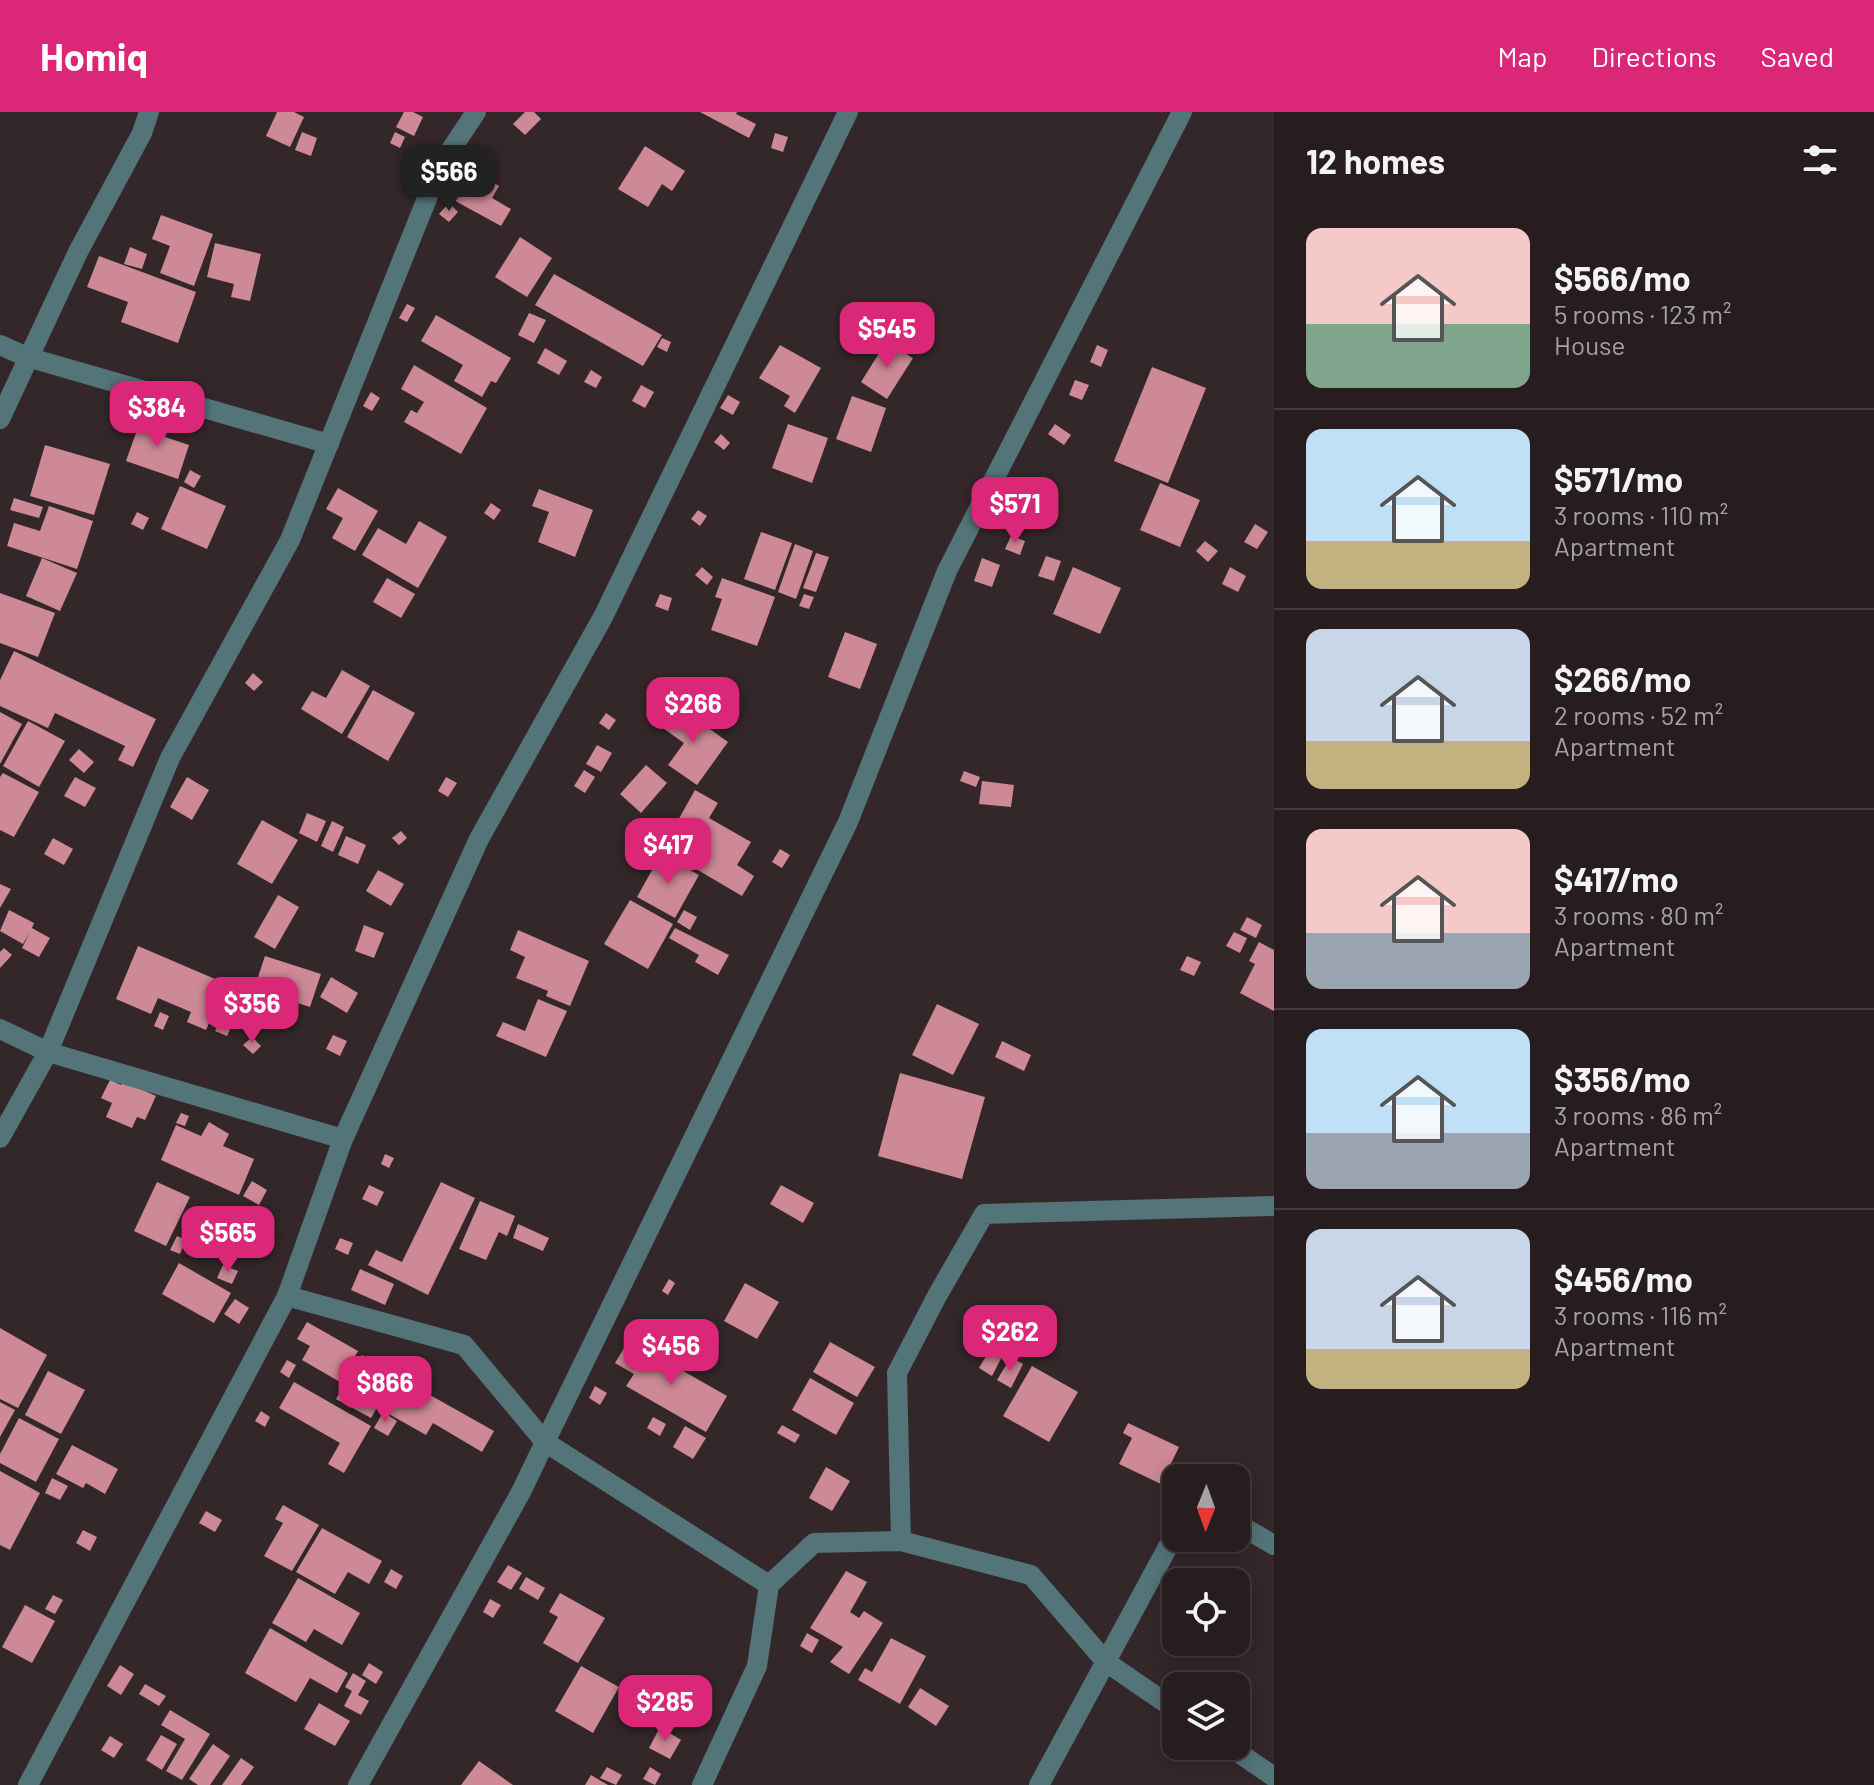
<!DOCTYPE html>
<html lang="en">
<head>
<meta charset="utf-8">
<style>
	:root { --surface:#271d1f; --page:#2f2628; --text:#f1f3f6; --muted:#a4a2a4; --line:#433b3d; --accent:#db2777 }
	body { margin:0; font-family:Barlow,sans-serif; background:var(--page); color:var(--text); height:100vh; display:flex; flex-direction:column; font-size:30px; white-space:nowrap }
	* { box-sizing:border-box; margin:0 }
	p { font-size:26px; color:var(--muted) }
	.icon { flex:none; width:44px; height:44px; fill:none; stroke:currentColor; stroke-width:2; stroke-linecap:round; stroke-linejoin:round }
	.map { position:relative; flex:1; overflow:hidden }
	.drawer { display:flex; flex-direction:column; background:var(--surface); width:600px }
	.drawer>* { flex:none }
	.needle { width:52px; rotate:181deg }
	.controls { position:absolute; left:1162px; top:1352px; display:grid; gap:16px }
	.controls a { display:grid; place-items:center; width:88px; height:88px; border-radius:16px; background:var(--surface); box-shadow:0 4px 20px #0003,0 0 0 2px var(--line); font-size:40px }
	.price { position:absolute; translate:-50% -68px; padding:0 18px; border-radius:16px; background:var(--accent); color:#fff; font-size:26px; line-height:52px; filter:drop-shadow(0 2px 4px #0008) }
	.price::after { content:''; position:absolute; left:50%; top:48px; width:24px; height:18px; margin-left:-12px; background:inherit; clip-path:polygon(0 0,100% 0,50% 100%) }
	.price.on { background:#222; color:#fff }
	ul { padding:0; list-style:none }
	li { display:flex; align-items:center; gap:24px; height:200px; padding:0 32px }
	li+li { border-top:2px solid var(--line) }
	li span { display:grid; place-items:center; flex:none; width:224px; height:160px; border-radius:16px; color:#555 }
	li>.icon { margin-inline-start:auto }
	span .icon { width:96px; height:96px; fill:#fffc; stroke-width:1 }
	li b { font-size:34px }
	h2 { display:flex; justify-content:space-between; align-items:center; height:96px; padding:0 32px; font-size:34px }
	header { display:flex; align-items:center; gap:48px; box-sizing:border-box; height:112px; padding:0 40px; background:var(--accent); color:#fff }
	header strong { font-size:38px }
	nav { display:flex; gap:44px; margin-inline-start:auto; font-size:28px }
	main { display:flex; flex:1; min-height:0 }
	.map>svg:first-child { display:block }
	.building { fill:#cd8995 }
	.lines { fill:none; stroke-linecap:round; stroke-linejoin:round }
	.street { stroke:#537479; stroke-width:20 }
</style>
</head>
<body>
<header>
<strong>Homiq</strong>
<nav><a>Map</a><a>Directions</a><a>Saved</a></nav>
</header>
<main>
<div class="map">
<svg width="1274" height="1673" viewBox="0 0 1274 1673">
	<rect width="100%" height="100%" fill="#342729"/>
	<g class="building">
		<polygon points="277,0 294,0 304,5 290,35 266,24"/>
		<polygon points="404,0 413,0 423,5 414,24 396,15"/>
		<polygon points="525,0 534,0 541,7 525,23 513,12"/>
		<polygon points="700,0 737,0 736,2 756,12 749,26"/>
		<polygon points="302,20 317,26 311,44 295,38"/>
		<polygon points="395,20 405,25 400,36 390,31"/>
		<polygon points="775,21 788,25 783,40 771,36"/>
		<polygon points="645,34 685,59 672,79 662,72 648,95 618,77"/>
		<polygon points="465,55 499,74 492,86 511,97 501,114 448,85"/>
		<polygon points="449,91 458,100 449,110 439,102"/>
		<polygon points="161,103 213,122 194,174 160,161 170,134 152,127"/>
		<polygon points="520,125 552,146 527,185 495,165"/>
		<polygon points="215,131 261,142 250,189 231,185 234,172 207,165"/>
		<polygon points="130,135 147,142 142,157 124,152"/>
		<polygon points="99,144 196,180 178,231 121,210 128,190 87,175"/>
		<polygon points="554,162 662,223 643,254 535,193"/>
		<polygon points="407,192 415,196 407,210 399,206"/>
		<polygon points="529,201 546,208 534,231 518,223"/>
		<polygon points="436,203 511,246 496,271 491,269 482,285 454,269 463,253 421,229"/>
		<polygon points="662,226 671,230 667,240 657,235"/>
		<polygon points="886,230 913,246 887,287 861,270"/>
		<polygon points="780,233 821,256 795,301 784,294 790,284 759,266"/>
		<polygon points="1097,233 1108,238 1101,255 1090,250"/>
		<polygon points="545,236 567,249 559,263 537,251"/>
		<polygon points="414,253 487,296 461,342 404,310 411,298 417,301 424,290 401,277"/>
		<polygon points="1152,255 1206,276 1168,371 1114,349"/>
		<polygon points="591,258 602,265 596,276 584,270"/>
		<polygon points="1075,268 1089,273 1082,288 1069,283"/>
		<polygon points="641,273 654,280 645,296 632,289"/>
		<polygon points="371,280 380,286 372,299 363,294"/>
		<polygon points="728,283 740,290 733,303 720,296"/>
		<polygon points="852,284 886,296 871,340 836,327"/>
		<polygon points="142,304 170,313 165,325 189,333 178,367 126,349"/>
		<polygon points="788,312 828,326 812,371 772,356"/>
		<polygon points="1055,312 1071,323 1064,333 1048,322"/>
		<polygon points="721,322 730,331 724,338 714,330"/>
		<polygon points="45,333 110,352 94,403 30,384"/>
		<polygon points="190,358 201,364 194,376 184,370"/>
		<polygon points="1160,371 1200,388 1180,435 1140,418"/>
		<polygon points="180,374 226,394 207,437 161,417"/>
		<polygon points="338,376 378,399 355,439 332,426 343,406 326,397"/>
		<polygon points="539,377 593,398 575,445 538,430 549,400 532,394"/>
		<polygon points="14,386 43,395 39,406 10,398"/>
		<polygon points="491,391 501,398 494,408 484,401"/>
		<polygon points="49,394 93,409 77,457 7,434 14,411 40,419"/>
		<polygon points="698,398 707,404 700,414 691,407"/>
		<polygon points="137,400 149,406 143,418 131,412"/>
		<polygon points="419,409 447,425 418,476 362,443 378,416 406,432"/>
		<polygon points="1255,412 1268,420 1257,437 1244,430"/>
		<polygon points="761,420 792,431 775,478 744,467"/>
		<polygon points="1011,424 1025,429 1020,443 1005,437"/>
		<polygon points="1205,429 1218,439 1208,450 1196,439"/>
		<polygon points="795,432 813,439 796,487 778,480"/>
		<polygon points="816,441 829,445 816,480 803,476"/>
		<polygon points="1046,444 1061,449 1054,469 1038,464"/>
		<polygon points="42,446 77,461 60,499 26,484"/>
		<polygon points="982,446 1000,453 992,475 974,469"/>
		<polygon points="702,455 713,465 707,473 695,463"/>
		<polygon points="1073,455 1121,476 1100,522 1053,502"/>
		<polygon points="1230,455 1246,464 1238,480 1222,472"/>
		<polygon points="387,466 415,482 401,506 373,490"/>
		<polygon points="722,466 775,485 757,534 711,518 722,487 715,485"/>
		<polygon points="0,481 55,501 38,545 0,531"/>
		<polygon points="660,482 672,486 668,499 655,494"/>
		<polygon points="804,482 814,485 809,497 799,494"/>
		<polygon points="845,520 877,532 860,577 828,565"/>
		<polygon points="14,539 156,607 133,655 118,648 125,634 55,601 48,616 0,594 0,568"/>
		<polygon points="342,558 370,574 342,622 301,597 312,579 326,586"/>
		<polygon points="253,561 263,570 254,579 245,571"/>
		<polygon points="373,578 415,601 388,649 347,625"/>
		<polygon points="675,592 728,630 697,673 668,653 684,631 660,614"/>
		<polygon points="0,600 22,612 0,652"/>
		<polygon points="606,601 616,608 609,618 599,611"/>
		<polygon points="28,609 65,629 39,675 3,654"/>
		<polygon points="597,633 612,641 601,660 586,652"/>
		<polygon points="79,637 94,650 84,661 69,648"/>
		<polygon points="646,653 667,671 641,701 620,682"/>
		<polygon points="584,658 595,665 585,681 574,674"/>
		<polygon points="964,659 980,665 976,675 960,669"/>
		<polygon points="3,661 39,680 14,725 0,718 0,665"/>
		<polygon points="75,665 96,676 85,695 64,684"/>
		<polygon points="187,665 209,678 192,708 170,695"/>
		<polygon points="446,665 457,671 448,685 438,679"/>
		<polygon points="982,669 1014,673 1011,695 979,692"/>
		<polygon points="695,678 718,691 709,706 751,730 737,753 754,764 742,784 662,737"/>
		<polygon points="307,701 326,709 317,730 299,721"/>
		<polygon points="262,708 298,728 272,772 237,752"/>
		<polygon points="332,709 344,715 333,740 321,734"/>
		<polygon points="401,719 407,726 399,733 392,726"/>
		<polygon points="346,724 366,733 358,752 338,743"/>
		<polygon points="53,726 73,737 64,753 44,742"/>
		<polygon points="780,737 790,743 782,756 772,750"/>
		<polygon points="661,742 699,763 675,806 637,785"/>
		<polygon points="378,758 404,772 391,794 366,779"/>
		<polygon points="0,772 11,777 0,796"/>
		<polygon points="278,783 299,795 275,837 254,825"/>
		<polygon points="630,788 673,812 648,857 604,832"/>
		<polygon points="9,798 34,811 32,816 50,826 39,845 22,836 30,820 23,832 0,819"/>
		<polygon points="684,798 697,805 690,818 677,810"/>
		<polygon points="1247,805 1262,813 1256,826 1240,818"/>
		<polygon points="364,813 384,821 374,846 355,839"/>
		<polygon points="675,816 729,843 718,863 695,850 699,843 669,826"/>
		<polygon points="518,818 589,849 570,894 546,884 548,879 516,866 525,845 510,838"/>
		<polygon points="1234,820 1247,826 1240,841 1226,834"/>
		<polygon points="1259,830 1274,838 1274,899 1240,881 1255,852 1249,849"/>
		<polygon points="138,834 229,873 213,910 210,909 206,918 187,910 191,900 158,886 151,902 116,887"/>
		<polygon points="4,836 12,843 0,856 0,840"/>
		<polygon points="265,844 321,862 310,895 254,877"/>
		<polygon points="1187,844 1201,850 1194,864 1180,858"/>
		<polygon points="331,865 358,881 347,901 320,885"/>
		<polygon points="538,887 567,899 546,945 496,924 503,910 525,919"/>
		<polygon points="937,892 979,912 953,963 912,943"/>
		<polygon points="160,900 169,904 163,918 154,914"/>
		<polygon points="223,902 235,907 227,924 215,919"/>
		<polygon points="333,923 347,929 340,944 326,937"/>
		<polygon points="252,925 261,934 253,942 243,933"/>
		<polygon points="1002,929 1031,943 1024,959 995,945"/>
		<polygon points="900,961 985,985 962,1067 878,1044"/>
		<polygon points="110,968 121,973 123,969 156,984 145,1008 137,1005 132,1016 106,1005 112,991 101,986"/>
		<polygon points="181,1001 189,1004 185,1014 176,1011"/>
		<polygon points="209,1010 229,1022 223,1034 254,1047 239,1083 161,1048 176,1013 201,1024"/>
		<polygon points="385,1042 394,1046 389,1056 381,1052"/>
		<polygon points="252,1069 267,1078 259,1093 243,1084"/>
		<polygon points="157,1070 190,1085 166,1134 134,1119"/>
		<polygon points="441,1070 475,1086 428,1183 368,1153 376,1138 402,1150"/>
		<polygon points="369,1073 384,1080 377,1094 362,1087"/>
		<polygon points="781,1073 814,1091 803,1111 770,1092"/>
		<polygon points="480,1089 515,1104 507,1124 499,1120 486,1148 459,1137"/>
		<polygon points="518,1112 549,1126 543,1139 513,1126"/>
		<polygon points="177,1124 186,1128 180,1142 170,1138"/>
		<polygon points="340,1126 353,1131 348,1143 335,1137"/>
		<polygon points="179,1151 231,1181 214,1211 162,1182"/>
		<polygon points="223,1153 238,1159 232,1172 217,1166"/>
		<polygon points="360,1157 394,1172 385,1193 351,1178"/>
		<polygon points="669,1167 675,1171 668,1183 662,1179"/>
		<polygon points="745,1171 779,1190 757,1227 724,1209"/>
		<polygon points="235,1187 249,1196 239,1212 224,1202"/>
		<polygon points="307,1210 358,1239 340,1270 302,1248 310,1234 297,1227"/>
		<polygon points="0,1216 47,1243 18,1296 0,1287"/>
		<polygon points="977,1224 988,1231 982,1242 970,1235"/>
		<polygon points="629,1228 727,1284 706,1320 626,1274 634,1262 615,1251"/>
		<polygon points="830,1230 875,1255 857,1285 813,1260"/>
		<polygon points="992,1234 1004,1241 992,1264 979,1256"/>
		<polygon points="362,1243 373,1249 365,1263 388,1276 371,1306 336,1287"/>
		<polygon points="1011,1245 1023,1252 1011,1276 997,1268"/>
		<polygon points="287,1248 296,1253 289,1266 280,1260"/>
		<polygon points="383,1253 396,1260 390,1271 376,1264"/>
		<polygon points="1032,1254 1078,1280 1049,1330 1003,1304"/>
		<polygon points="48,1259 85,1278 61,1322 25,1303"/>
		<polygon points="398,1265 494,1319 482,1340 433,1311 426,1323 380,1297"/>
		<polygon points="810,1266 854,1291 836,1323 792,1298"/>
		<polygon points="294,1270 371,1314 344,1361 328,1352 340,1331 279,1296"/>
		<polygon points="595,1274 607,1281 600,1293 589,1286"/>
		<polygon points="0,1290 15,1298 0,1325"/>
		<polygon points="261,1299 270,1305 265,1315 255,1309"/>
		<polygon points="383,1300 397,1309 388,1324 374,1316"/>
		<polygon points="653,1305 666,1312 660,1324 647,1316"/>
		<polygon points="19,1306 59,1327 36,1370 0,1351 0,1342"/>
		<polygon points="1128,1311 1179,1335 1161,1372 1119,1352 1132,1326 1123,1321"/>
		<polygon points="782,1313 800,1323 795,1331 777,1321"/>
		<polygon points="685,1314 706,1326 693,1347 673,1335"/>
		<polygon points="72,1333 118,1357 105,1382 86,1371 83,1376 56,1362"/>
		<polygon points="826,1355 850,1369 832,1399 809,1386"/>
		<polygon points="0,1359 40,1381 10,1438 0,1433"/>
		<polygon points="52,1366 68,1374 60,1388 45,1381"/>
		<polygon points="283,1393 319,1413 292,1459 264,1444 283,1411 275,1407"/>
		<polygon points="206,1399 222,1408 215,1420 199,1411"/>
		<polygon points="322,1416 382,1449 369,1472 348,1460 335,1482 296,1460"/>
		<polygon points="83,1418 97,1425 90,1439 76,1431"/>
		<polygon points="508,1453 522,1461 511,1478 497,1470"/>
		<polygon points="391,1457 403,1464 396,1477 384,1470"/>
		<polygon points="846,1459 867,1470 850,1500 859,1506 864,1499 883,1511 849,1562 830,1550 843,1535 810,1516"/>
		<polygon points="526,1465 545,1476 538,1488 519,1477"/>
		<polygon points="298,1466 360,1501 342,1533 314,1517 306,1530 272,1511"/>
		<polygon points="560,1481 605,1506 578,1551 543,1531 558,1505 549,1500"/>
		<polygon points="53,1483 63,1488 55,1502 45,1497"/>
		<polygon points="490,1487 501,1493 493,1506 483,1500"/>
		<polygon points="25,1493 55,1509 32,1551 2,1535"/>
		<polygon points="270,1516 348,1561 337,1581 310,1566 296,1590 245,1561"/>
		<polygon points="807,1521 819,1528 812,1541 800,1534"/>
		<polygon points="891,1526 926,1544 900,1592 858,1568 865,1556 872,1560"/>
		<polygon points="369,1551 383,1560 376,1572 362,1563"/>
		<polygon points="120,1553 134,1562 121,1583 107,1574"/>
		<polygon points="581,1554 619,1575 593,1621 555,1599"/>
		<polygon points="353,1561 366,1569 358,1583 369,1589 361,1603 344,1594 352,1579 345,1575"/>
		<polygon points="145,1572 166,1584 159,1594 139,1582"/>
		<polygon points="920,1576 949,1594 936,1614 908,1595"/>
		<polygon points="319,1591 350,1609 335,1634 304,1617"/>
		<polygon points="170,1598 210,1622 182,1668 166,1659 185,1627 161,1613"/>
		<polygon points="660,1615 681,1628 670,1647 649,1636"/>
		<polygon points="161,1623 177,1632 162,1658 146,1648"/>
		<polygon points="110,1624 123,1632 114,1646 101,1638"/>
		<polygon points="213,1632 230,1644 210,1673 198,1673 189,1667"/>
		<polygon points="241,1646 254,1655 241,1673 222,1673"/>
		<polygon points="479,1649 513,1673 461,1673"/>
		<polygon points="607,1655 622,1663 616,1673 600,1666"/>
		<polygon points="650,1655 661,1662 655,1673 643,1667"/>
		<polygon points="591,1663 608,1673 585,1673"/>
	</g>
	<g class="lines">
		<g class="street">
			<polyline points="0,233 27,245 329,332"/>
			<polyline points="0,307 78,140 142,21 149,0"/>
			<polyline points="0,917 48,940 343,1027"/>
			<polyline points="0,1026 48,940 170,646 290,428 440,54 476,0"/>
			<polyline points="287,1184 464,1233 545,1330 769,1473 757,1554 702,1673"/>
			<polyline points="1236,1411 1274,1433"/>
			<polyline points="901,1429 897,1261 937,1184 984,1102 1274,1094"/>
			<polyline points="769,1473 814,1431 901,1429 1031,1463 1106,1550 1176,1598"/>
			<polyline points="1229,1634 1274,1665"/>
			<polyline points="28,1673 287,1184 343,1027 479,727 603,505 848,0"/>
			<polyline points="358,1673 521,1380 545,1330 848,710 947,459 1182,0"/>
			<polyline points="1039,1673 1176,1420"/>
		</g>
	</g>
</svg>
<div class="controls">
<a><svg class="needle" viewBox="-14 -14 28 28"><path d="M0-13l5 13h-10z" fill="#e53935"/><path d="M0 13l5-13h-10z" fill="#a4a2a4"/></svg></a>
<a><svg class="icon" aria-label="locate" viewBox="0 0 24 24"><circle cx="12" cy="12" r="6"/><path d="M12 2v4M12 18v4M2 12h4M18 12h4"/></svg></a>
<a><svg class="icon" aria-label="layers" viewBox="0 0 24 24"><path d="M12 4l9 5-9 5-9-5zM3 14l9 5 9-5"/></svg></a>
</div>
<b class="price on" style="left:449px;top:101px">$566</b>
<b class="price" style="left:887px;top:258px">$545</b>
<b class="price" style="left:157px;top:337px">$384</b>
<b class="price" style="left:1015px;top:433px">$571</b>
<b class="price" style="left:693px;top:633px">$266</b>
<b class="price" style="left:668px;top:774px">$417</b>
<b class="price" style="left:252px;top:933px">$356</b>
<b class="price" style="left:228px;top:1162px">$565</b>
<b class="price" style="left:1010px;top:1261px">$262</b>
<b class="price" style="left:671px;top:1275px">$456</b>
<b class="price" style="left:385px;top:1312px">$866</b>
<b class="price" style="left:665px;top:1631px">$285</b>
</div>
<section class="drawer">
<h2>12 homes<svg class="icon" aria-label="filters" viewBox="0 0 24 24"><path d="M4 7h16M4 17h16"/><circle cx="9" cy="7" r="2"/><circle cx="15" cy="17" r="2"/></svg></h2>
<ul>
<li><span style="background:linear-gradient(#f6c9c9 60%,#7fa58c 0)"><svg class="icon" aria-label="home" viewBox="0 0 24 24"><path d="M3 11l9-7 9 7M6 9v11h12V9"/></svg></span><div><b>$566/mo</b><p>5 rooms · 123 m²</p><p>House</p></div></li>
<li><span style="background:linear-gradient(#bfe0f5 70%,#c2b280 0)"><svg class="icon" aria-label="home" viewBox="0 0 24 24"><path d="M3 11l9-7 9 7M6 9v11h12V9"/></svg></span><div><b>$571/mo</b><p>3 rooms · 110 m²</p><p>Apartment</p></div></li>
<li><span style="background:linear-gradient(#c9d6e8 70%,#c2b280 0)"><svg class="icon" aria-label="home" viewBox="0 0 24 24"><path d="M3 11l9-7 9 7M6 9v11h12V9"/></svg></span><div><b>$266/mo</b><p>2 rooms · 52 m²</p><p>Apartment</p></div></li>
<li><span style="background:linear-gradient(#f6c9c9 65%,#9aa5b1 0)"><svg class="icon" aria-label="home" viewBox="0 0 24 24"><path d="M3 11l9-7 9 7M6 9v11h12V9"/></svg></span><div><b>$417/mo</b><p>3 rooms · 80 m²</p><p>Apartment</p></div></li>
<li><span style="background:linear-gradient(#bfe0f5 65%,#9aa5b1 0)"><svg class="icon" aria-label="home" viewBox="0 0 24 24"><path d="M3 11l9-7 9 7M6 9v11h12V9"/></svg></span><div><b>$356/mo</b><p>3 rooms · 86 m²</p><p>Apartment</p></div></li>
<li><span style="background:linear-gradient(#c9d6e8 75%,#c2b280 0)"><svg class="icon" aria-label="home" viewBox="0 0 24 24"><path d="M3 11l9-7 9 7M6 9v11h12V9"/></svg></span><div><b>$456/mo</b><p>3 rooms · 116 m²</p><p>Apartment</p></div></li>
</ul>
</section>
</main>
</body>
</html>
